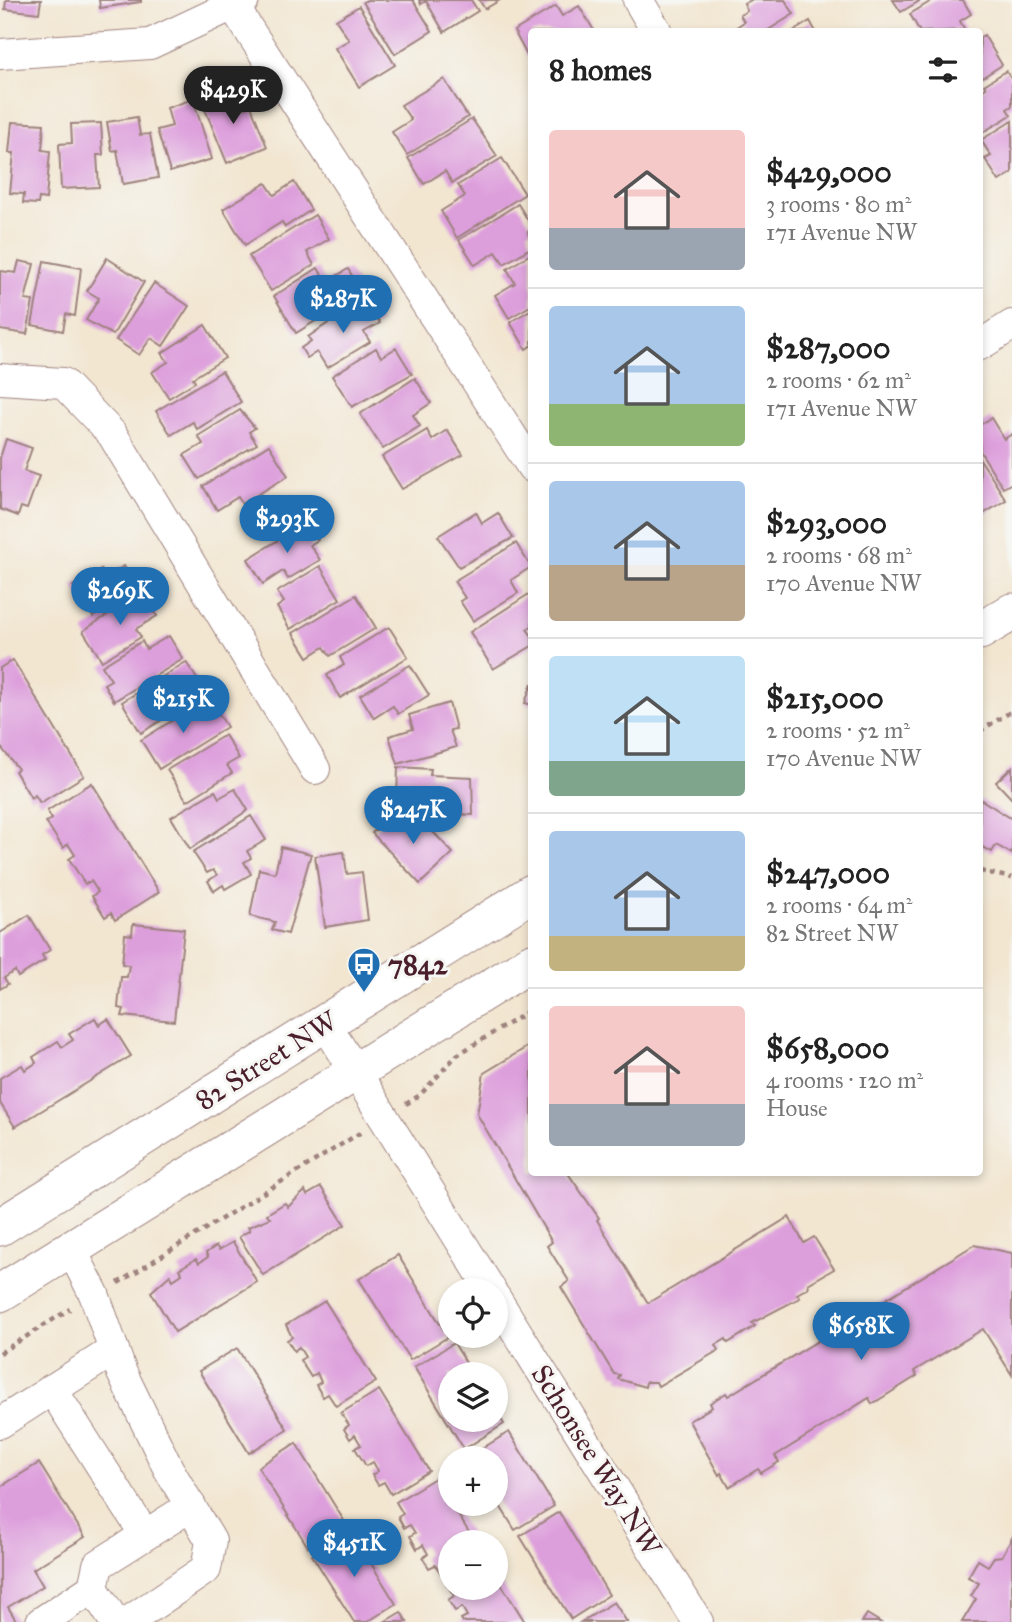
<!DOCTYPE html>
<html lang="en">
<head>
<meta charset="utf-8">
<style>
	:root { --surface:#fff; --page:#f6f6f6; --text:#222; --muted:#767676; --line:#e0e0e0; --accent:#1f6fb2 }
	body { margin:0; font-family:"IM FELL Great Primer",serif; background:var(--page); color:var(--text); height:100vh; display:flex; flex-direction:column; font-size:26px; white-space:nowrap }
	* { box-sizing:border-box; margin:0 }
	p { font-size:23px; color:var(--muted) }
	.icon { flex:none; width:38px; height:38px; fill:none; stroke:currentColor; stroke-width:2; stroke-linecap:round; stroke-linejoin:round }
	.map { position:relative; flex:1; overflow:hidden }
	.sheet { position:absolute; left:528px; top:28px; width:455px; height:1148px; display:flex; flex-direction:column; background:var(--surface); border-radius:7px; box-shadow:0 4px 10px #0003 }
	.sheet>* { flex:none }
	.tools { position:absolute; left:438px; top:1278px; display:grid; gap:14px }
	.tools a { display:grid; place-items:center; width:70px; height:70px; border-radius:50%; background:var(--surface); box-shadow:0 4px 10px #0003; font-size:35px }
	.price { position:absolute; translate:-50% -60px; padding:0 16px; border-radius:24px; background:var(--accent); color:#fff; font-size:23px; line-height:46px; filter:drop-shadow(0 2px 4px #0008) }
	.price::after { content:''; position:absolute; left:50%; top:42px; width:21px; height:16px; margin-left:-10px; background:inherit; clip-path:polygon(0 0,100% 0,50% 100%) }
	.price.on { background:#222; color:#fff }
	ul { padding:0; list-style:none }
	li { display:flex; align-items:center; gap:21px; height:175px; padding:0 21px }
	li+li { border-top:2px solid var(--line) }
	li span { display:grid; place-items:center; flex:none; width:196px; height:140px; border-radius:7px; color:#555 }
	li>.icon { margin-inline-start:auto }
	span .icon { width:84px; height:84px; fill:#fffc; stroke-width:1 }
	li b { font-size:30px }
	h2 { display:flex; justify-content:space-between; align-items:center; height:84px; padding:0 21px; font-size:30px }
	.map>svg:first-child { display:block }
	.building { fill:#dd9fdc }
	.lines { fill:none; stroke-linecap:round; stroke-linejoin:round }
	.minor-casing { stroke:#9e827e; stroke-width:32 }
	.major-casing { stroke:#9e827e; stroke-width:39 }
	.path { stroke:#9e827e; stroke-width:4.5; stroke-dasharray:5 5; stroke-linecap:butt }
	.minor { stroke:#fff; stroke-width:30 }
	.major { stroke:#fff; stroke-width:37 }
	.labels { text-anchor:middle; stroke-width:6; stroke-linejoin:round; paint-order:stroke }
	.poi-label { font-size:28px; font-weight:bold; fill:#4a1f2b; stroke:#f6f6f2; text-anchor:start }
	.street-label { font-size:28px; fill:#4a1f2b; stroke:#f6f6f2 }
</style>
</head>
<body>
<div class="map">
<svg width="1012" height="1622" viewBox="0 0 1012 1622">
	<rect width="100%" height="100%" fill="#f6f6f2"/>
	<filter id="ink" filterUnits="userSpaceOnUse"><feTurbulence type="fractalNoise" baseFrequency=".0143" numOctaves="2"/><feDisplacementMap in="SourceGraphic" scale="14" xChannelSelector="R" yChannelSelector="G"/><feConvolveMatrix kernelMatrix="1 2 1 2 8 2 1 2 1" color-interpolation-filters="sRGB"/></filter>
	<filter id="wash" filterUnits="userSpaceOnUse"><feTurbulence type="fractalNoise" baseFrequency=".00686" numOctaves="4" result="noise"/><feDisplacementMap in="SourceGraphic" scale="28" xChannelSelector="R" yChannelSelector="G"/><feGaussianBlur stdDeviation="1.57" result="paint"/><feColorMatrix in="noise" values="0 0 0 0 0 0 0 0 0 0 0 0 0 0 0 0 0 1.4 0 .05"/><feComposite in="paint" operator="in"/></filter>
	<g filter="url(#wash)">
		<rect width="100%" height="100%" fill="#f2e6d1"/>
		<g id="blocks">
			<g class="building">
				<polygon points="6,0 41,0 39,13 5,9"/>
				<polygon points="99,0 141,0 141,2 100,8"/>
				<polygon points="367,0 413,0 432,31 395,54 363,2"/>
				<polygon points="419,0 471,0 478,11 444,32 426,1 421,4"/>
				<polygon points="479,0 500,0 485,9"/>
				<polygon points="751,0 785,0 794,14 765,32 729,32 744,22 740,15 747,11 744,4"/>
				<polygon points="893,0 921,0 901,12"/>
				<polygon points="933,0 963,0 971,14 960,21 965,30 920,32 910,14"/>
				<polygon points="359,6 395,65 359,87 335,48 349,40 336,20"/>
				<polygon points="556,6 562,16 579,6 595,32 532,32 532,65 514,31"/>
				<polygon points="810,21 816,32 792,32"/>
				<polygon points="984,35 1002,65 980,79 980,37"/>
				<polygon points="1006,71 1012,80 1012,106 1007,109 1011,115 980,134 980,92 986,88 984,85"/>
				<polygon points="444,79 468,117 407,155 392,132 411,120 401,105"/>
				<polygon points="227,86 236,111 251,106 267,147 227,163 200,97"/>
				<polygon points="193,99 212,159 170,172 157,130 172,126 167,108"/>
				<polygon points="137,117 140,135 150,134 158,178 123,184 117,150 112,151 107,122"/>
				<polygon points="472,119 497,156 452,183 445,171 424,184 408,158"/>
				<polygon points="1012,121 1012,173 999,181 985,159 991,156 981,140"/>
				<polygon points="12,122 44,124 42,150 50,151 46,199 39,198 38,204 23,203 24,194 10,193 14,153 9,153"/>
				<polygon points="101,123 103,155 97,155 99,187 61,189 59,144 72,143 71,124"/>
				<polygon points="502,158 525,194 457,238 441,211 465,196 458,185"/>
				<polygon points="294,182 311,210 285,227 282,222 245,245 223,209 266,183 274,195"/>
				<polygon points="518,204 532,227 528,232 532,247 504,264 496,252 475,265 459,240"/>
				<polygon points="315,215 329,239 307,252 314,265 271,291 249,256"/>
				<polygon points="532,253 532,305 509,318 495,295 515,283 507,269"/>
				<polygon points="107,258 144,282 113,335 86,320 99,298 87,291"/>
				<polygon points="19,261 34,264 25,300 33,301 27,334 0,330 0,271 16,273"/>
				<polygon points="44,261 81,268 75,316 66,314 63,331 32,325"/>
				<polygon points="318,268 326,282 348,269 362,292 296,333 274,296"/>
				<polygon points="154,283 189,306 163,346 151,338 139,355 116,340"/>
				<polygon points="365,298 380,323 364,332 370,342 327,368 317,352 307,358 301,348 311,341 308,337"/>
				<polygon points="532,309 532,345 526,349 510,322"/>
				<polygon points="205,325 225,358 193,378 195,382 169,398 152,372 168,362 162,353"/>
				<polygon points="376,348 381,357 396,348 412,374 352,407 332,376"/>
				<polygon points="222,371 241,402 197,429 193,422 171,435 156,411"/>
				<polygon points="415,378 431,403 413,415 420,426 383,449 360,414"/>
				<polygon points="240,410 255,428 249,432 257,444 199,479 184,455 203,444 198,436"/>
				<polygon points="991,418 1004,439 1012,434 1012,483 1003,488 980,451 980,425"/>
				<polygon points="427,430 432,440 447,430 463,455 402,489 382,457"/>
				<polygon points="6,439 32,448 24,471 39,476 27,509 21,507 18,516 0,509 0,458"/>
				<polygon points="269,445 288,476 242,504 238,497 217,510 203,486"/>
				<polygon points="980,459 1006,500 980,516"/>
				<polygon points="476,512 482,523 498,513 513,538 459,567 438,536"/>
				<polygon points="307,522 318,540 310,545 320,560 288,579 283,571 263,584 248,559"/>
				<polygon points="516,543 531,567 511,580 518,593 473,621 460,601 465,598 454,581"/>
				<polygon points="124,566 138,590 93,617 73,586 101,569 105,577"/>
				<polygon points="320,566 340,599 290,629 277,607 284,602 277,592"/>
				<polygon points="143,592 157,616 136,629 141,637 102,661 83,631"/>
				<polygon points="532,592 532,626 527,629 532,636 532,646 493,669 470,632"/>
				<polygon points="356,595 376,628 330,656 324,647 308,657 293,633"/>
				<polygon points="389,627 408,657 340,698 327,675 344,665 340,657"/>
				<polygon points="169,636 183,659 114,701 104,684 111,680 102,666 142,641 146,649"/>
				<polygon points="13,660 84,776 40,803 35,795 31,798 15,771 18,769 0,746 0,668"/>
				<polygon points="186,662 201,685 179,699 184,706 141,733 122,702"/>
				<polygon points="410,665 429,695 398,714 393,706 374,718 360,695"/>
				<polygon points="532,683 532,705 525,703"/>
				<polygon points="449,703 456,729 450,730 456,747 398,764 389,736 413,729 409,715"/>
				<polygon points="213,705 227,727 159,769 141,740 191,709 195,716"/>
				<polygon points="225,735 239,758 227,765 232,773 187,801 167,770"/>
				<polygon points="398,767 431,769 430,775 472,777 473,815 418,812 418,801 397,799"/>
				<polygon points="1012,767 1012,799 996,782"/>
				<polygon points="92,783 159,892 115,920 111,913 105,917 92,896 98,892 91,881 85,884 69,859 75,855 68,844 63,848 46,822 52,819 47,811"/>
				<polygon points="235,789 248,810 190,849 171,817 215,791 219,798"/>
				<polygon points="980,799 1012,819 1012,854 996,845 992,852 980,846"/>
				<polygon points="393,814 406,828 418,816 453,853 420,884 372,833"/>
				<polygon points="251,816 266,840 247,851 251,858 244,862 251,874 225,889 223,885 214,891 208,881 217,875 213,870 207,873 193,852"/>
				<polygon points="281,847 311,854 288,934 272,930 275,922 250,916 259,869 275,873"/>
				<polygon points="344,852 347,874 362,872 368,920 325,927 315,856"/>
				<polygon points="29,915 50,950 42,955 45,960 18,977 15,971 4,978 8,984 0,989 0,933"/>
				<polygon points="133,924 184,929 174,1021 122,1016 124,1009 118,1008 121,977 127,977 129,965 122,964 125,934 132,935"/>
				<polygon points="95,1018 99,1025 108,1019 131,1056 15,1127 0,1103 0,1078 22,1065 25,1070 36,1063 33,1057 58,1041 62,1047 73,1040 69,1034"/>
				<polygon points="532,1044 532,1172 567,1172 599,1218 597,1220 648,1303 789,1217 804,1243 814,1237 834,1269 808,1284 809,1287 797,1294 800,1298 752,1323 755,1326 728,1343 726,1339 716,1345 719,1350 658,1386 656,1382 646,1382 645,1387 618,1379 620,1375 614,1374 561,1287 569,1281 547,1246 552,1242 477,1114 484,1073"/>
				<polygon points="321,1187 345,1225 263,1275 239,1237 250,1230 248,1227 270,1218 267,1214 285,1203 288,1207 305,1191 307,1195"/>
				<polygon points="233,1242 257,1282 175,1332 151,1292 170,1275 173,1280 182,1274 179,1269 196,1259 199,1263 208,1257 206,1253 216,1246 219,1250"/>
				<polygon points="974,1245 1012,1253 1012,1375 983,1329 914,1371 917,1376 872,1404 869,1398 775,1456 779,1462 761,1473 758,1469 729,1487 721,1473 719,1475 689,1421 712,1407 710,1403 726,1393 728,1396"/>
				<polygon points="398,1255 448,1337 410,1360 359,1279"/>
				<polygon points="325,1301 376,1382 336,1406 328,1394 323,1397 316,1385 321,1382 317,1373 311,1377 300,1360 305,1357 299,1347 294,1351 287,1340 292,1337 286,1325"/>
				<polygon points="454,1343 473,1374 450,1374 450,1419 495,1419 495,1410 504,1424 464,1449 414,1367"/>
				<polygon points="237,1348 287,1429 249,1453 199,1371"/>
				<polygon points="379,1390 429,1471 391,1494 384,1482 378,1485 372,1475 378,1471 373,1462 366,1466 355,1448 361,1445 355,1435 350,1439 344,1429 349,1425 341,1413"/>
				<polygon points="509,1432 554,1506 515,1530 495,1498 495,1458 470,1456"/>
				<polygon points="296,1443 346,1524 308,1547 258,1467"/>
				<polygon points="39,1463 85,1537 33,1569 43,1586 8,1607 17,1622 0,1622 0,1487"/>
				<polygon points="435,1478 475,1542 450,1542 450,1571 442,1575 435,1565 429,1568 423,1558 428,1554 423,1545 417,1549 410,1536 415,1533 410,1525 404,1528 398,1517 403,1514 396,1502"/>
				<polygon points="559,1512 609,1595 571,1619 520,1536"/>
				<polygon points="351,1531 396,1604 367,1622 354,1622 312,1555"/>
				<polygon points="1012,1538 1012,1622 962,1622 976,1599 971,1596 979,1583 968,1577 978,1560 988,1566 994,1557 1002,1556"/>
				<polygon points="495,1574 525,1622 463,1622 461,1619 467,1616 462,1607 455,1611 448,1600 454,1596 446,1583 450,1580 450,1587 495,1587"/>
				<polygon points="614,1602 627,1622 581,1622"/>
				<polygon points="401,1612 407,1622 384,1622"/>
				<polygon points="867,1614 880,1622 862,1622"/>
			</g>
		</g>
	</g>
	<g filter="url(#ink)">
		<use href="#blocks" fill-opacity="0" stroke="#9e827e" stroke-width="2"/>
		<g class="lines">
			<defs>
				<g id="minor">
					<polyline points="638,0 657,32"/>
					<polyline points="234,7 532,467"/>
					<polyline points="0,54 150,44 244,0"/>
					<polyline points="980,345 1012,325"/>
					<polyline points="0,379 63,383 112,434 315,769"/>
					<polyline points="325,1023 491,1290"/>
					<polyline points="71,1249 94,1294 122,1373 168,1468 211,1541 206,1569 128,1622"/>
					<polyline points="495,1297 698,1622"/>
					<polyline points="52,1389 145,1535"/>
					<polyline points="0,1423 114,1350"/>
					<polyline points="41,1622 93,1588"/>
					<polyline points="115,1622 93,1588 98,1565 191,1506"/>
				</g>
				<g id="major">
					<polyline points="980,631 1012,612"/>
					<polyline points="0,1227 532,893"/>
					<polyline points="0,1293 532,962"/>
				</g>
			</defs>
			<use href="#minor" class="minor-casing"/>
			<use href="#major" class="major-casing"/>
			<g class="path">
				<polyline points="980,731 1012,711"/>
				<polyline points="980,871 1012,878"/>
				<polyline points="406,1104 420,1095 457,1055 532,1009"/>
				<polyline points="118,1283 363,1131"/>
				<polyline points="0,1353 70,1309"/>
			</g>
			<use href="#minor" class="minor"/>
			<use href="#major" class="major"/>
		</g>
	</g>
	<defs>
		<symbol id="bus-pin" viewBox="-11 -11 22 30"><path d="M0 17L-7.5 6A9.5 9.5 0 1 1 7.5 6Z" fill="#1f6fb2" stroke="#f6f6f2"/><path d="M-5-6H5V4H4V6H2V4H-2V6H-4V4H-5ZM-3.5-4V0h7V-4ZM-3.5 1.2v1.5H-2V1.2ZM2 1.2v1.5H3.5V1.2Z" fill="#fff"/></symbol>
	</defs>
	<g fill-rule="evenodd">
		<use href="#bus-pin" x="345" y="945" width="38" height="52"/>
	</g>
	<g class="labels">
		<g class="poi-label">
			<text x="388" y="974">7842</text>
		</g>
		<g class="street-label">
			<text transform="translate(266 1060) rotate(-32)" y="10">82 Street NW</text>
			<text transform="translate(597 1460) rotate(58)" y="10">Schonsee Way NW</text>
		</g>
	</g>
</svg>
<div class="tools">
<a><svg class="icon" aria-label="locate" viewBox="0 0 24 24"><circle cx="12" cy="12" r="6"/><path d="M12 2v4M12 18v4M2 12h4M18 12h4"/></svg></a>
<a><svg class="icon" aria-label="layers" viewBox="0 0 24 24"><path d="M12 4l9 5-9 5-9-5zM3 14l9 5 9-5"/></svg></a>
<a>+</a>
<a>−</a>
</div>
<b class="price on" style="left:233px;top:126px">$429K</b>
<b class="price" style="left:343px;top:335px">$287K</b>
<b class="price" style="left:287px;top:555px">$293K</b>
<b class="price" style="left:120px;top:627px">$269K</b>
<b class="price" style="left:183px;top:735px">$215K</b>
<b class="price" style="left:413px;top:846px">$247K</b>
<b class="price" style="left:861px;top:1362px">$658K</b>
<b class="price" style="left:354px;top:1579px">$451K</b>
<section class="sheet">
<h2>8 homes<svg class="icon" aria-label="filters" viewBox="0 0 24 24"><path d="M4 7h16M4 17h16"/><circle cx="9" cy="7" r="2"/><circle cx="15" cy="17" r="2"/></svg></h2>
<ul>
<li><span style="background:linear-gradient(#f6c9c9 70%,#9aa5b1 0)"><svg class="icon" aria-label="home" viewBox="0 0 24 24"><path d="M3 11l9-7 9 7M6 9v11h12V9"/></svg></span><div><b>$429,000</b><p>3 rooms · 80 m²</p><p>171 Avenue NW</p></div></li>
<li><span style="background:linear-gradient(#a9c7e8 70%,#8fb573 0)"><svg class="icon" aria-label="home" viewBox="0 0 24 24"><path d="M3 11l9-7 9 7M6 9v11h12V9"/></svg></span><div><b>$287,000</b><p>2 rooms · 62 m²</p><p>171 Avenue NW</p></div></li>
<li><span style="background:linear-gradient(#a9c7e8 60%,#b9a48a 0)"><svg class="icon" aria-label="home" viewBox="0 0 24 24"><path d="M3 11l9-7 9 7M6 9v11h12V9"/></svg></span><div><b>$293,000</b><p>2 rooms · 68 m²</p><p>170 Avenue NW</p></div></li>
<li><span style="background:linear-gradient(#bfe0f5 75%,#7fa58c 0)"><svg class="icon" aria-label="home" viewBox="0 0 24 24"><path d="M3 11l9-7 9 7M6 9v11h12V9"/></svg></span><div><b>$215,000</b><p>2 rooms · 52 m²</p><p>170 Avenue NW</p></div></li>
<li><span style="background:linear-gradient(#a9c7e8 75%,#c2b280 0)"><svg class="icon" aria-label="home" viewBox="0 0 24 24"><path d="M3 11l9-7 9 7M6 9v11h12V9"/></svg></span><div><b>$247,000</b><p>2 rooms · 64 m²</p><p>82 Street NW</p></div></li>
<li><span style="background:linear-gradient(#f6c9c9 70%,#9aa5b1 0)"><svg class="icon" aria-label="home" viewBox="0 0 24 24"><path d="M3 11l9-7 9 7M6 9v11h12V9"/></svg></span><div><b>$658,000</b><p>4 rooms · 120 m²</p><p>House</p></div></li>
</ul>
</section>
</div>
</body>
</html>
